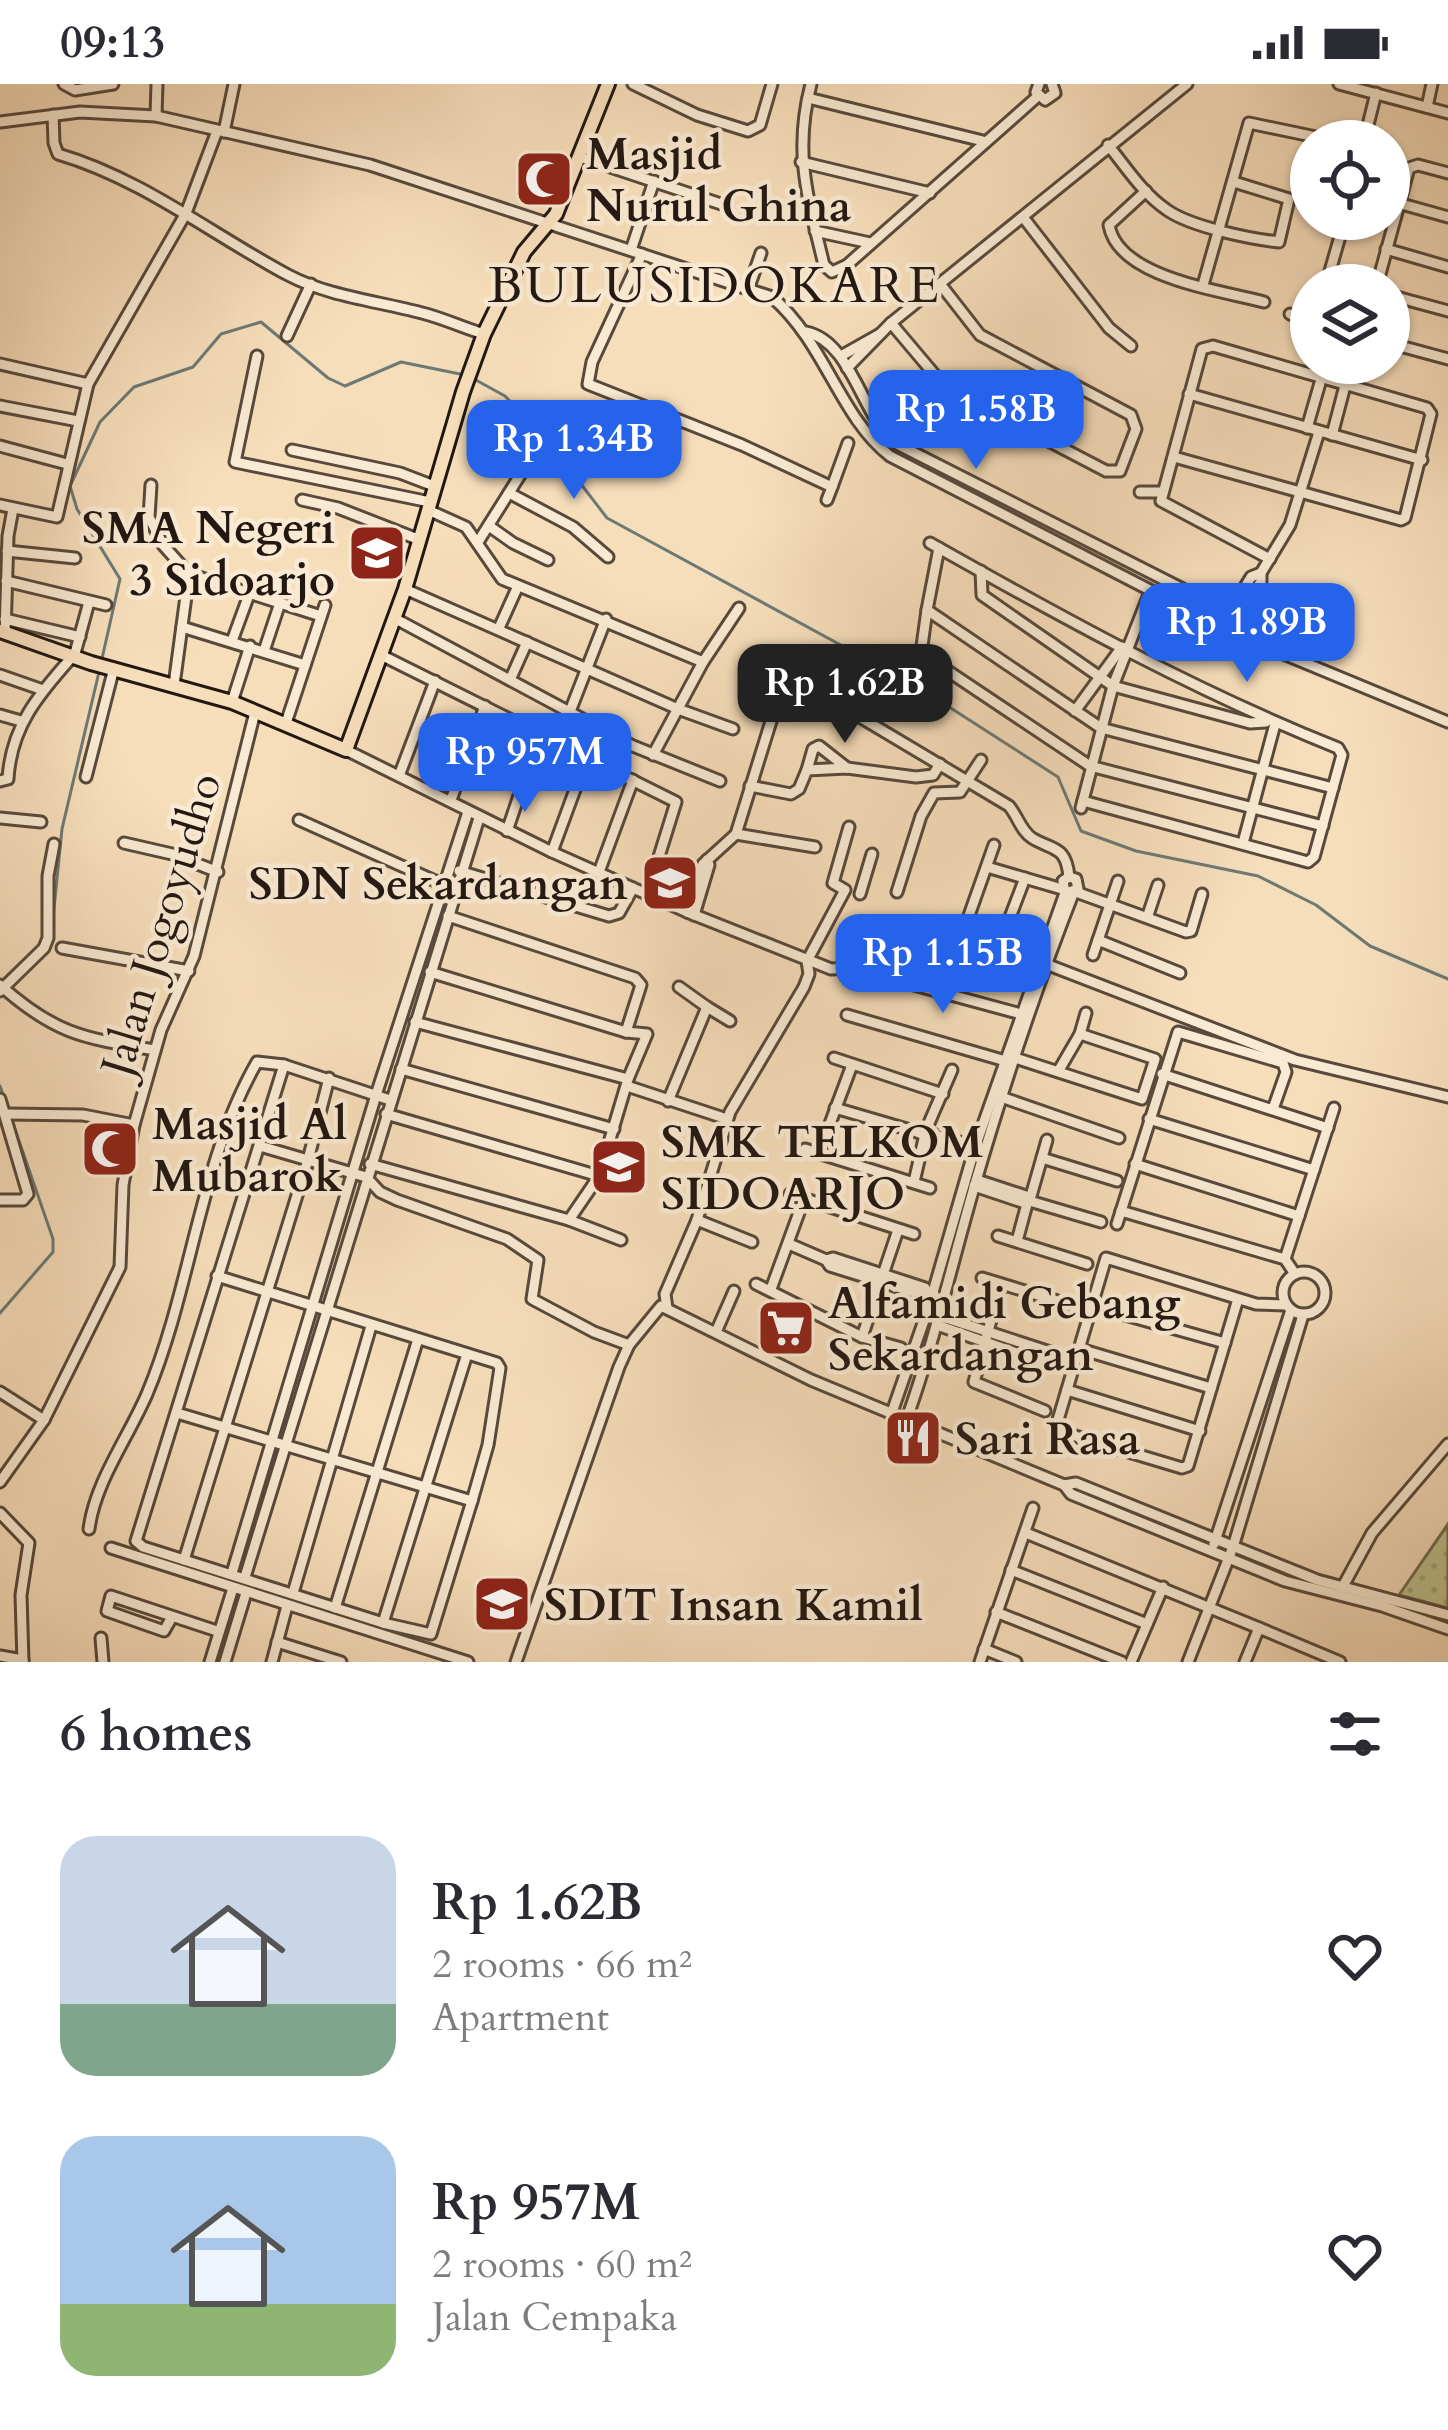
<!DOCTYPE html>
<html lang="en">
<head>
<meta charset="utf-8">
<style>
	:root { --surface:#fff; --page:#f7f7f7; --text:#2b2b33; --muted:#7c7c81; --accent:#2563eb }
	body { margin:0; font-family:Cardo,serif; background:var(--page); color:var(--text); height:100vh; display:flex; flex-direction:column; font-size:45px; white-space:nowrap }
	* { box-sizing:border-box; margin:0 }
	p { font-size:39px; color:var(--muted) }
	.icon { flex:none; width:66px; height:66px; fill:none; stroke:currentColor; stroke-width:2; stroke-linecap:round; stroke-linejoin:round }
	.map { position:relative; height:1578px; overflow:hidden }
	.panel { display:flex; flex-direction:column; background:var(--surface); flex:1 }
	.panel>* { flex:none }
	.buttons { position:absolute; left:1290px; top:36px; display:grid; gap:24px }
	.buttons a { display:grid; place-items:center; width:120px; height:120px; border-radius:50%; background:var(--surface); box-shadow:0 3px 9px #0004; font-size:60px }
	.price { position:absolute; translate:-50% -102px; padding:0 27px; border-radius:24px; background:var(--accent); color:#fff; font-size:39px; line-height:78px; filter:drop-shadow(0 3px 6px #0008) }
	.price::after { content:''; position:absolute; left:50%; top:72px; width:36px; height:27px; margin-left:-18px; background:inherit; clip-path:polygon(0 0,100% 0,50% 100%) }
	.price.current { background:#222; color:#fff }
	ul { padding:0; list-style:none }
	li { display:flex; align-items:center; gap:36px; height:300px; padding:0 60px }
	li span { display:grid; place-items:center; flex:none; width:336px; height:240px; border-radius:36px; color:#555 }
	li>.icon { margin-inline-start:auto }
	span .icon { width:144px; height:144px; fill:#fffc; stroke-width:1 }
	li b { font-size:51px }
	h2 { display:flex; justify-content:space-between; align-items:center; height:144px; padding:0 60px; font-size:51px }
	.status { display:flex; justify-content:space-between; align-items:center; height:84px; padding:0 60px; background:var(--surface); direction:ltr }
	.status svg { height:33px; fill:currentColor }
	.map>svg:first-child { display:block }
	.grass { fill:url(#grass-dots); stroke:#716c50; stroke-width:3 }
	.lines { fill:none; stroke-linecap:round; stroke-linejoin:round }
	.stream { stroke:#6d7975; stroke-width:3 }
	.minor-casing { stroke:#58493c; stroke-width:15 }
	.major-casing { stroke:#231712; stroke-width:18 }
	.minor { stroke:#faead3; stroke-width:9 }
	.major { stroke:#f7debb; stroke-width:12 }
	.labels { text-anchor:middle; stroke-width:9; stroke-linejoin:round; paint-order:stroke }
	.poi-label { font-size:45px; font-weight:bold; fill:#231712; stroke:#faead3; text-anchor:start }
	.street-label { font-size:45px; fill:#231712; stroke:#faead3 }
	.quarter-label { font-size:51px; letter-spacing:3px; fill:#231712; stroke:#faead3 }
</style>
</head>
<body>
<div class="status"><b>09:13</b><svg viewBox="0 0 49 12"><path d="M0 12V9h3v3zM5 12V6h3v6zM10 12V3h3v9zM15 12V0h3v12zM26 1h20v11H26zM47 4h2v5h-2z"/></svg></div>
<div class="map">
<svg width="1448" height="1578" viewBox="0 0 1448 1578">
	<defs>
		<pattern id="grass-dots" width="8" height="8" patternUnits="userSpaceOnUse" patternTransform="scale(3)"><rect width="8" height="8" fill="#bfc18e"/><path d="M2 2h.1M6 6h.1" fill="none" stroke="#a4a579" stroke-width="1.8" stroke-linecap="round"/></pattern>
	</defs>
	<rect width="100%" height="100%" fill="#f7debb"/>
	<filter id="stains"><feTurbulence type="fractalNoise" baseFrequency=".00167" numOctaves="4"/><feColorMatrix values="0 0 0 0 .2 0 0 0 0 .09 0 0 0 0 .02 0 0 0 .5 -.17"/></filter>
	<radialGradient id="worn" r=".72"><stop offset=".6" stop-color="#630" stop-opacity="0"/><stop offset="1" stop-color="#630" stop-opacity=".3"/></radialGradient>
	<polygon class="grass" points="1448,1440 1448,1524 1399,1511"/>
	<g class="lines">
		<g class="stream">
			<polyline points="474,295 505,312 551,361 607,434 918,603 1058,693 1081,747 1136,767 1258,792 1316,821 1370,862 1448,895"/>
			<polyline points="101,579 120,495 77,425 70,402 100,338 134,303 193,283 221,250 261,238 328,294 345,302 401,278 465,291"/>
			<polyline points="52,844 62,745 99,588"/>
			<polyline points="0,1002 53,1155 53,1168 0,1229"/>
		</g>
		<defs>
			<g id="minor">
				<polyline points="64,0 75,6 113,0"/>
				<polyline points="633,0 697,31 748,47 760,41 772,0"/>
				<path d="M811 0C793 69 808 114 824 181L832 188 847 181 1038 12"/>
				<polyline points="1039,0 1036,8 1045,16 1055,9 1052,0"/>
				<polyline points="1339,0 1448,29"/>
				<polyline points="808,14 983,57"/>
				<polyline points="1427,23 1432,0"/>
				<path d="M53 31 54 59 58 70C143 95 211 150 288 191 330 213 378 217 422 229 443 234 463 244 484 250"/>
				<polyline points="156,32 157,0"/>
				<path d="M0 38 80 28 156 32 370 81 772 213C826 260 839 332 890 372L1235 550 1448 638"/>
				<polyline points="224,48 234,0"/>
				<polyline points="1364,57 1376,9"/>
				<path d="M1108 61C1126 83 1143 110 1167 126 1191 143 1251 155 1279 158L1289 115 1234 98"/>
				<polyline points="580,73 724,121"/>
				<polyline points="801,78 930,109"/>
				<path d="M1146 107 1109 141C1118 194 1220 206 1264 218"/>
				<polyline points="1398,119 1448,133"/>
				<polyline points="1023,133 1109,244 1131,262"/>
				<polyline points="815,147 870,159"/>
				<polyline points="1386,165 1448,183"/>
				<polyline points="631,166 654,97"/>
				<polyline points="642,170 592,278 588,300 742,361 832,403 827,416"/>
				<polyline points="1203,201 1249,39 1321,54"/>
				<polyline points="1326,201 1345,135"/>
				<polyline points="1377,201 1409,84 1418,81 1448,89"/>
				<polyline points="749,203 761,169"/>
				<polyline points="1389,211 1448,227"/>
				<polyline points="1290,230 1311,238"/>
				<polyline points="891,239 945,303 1106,387 1120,387 1136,345 1131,331 980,251 941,201"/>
				<path d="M806 248C850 257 861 327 893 358L1236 532 1261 498V489L1290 441 1319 348"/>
				<polyline points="287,252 311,200"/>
				<polyline points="1389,259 1448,275"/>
				<polyline points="257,272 235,378 430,418"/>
				<polyline points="841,272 880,250"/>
				<polyline points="0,280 88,300"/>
				<polyline points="847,284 891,239 1187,0"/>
				<polyline points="1189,310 1422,376"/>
				<polyline points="0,322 78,337"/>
				<polyline points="1307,344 1322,292"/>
				<polyline points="1332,351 1346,298"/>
				<polyline points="0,362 67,380"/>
				<polyline points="292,366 400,389 434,402"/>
				<polyline points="1174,373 1401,436 1405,434 1431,330 1427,324 1213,262 1202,265 1161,417 1270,475"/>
				<polyline points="151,401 149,433 163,461 189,490 321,532"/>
				<polyline points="832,403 848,359"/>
				<polyline points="1140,408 1161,408"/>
				<polyline points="509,409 573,443 608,473"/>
				<polyline points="302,416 338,424 420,456"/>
				<polyline points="0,421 57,433 88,300 186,129 217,47"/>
				<polyline points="428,426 466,443 502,495 703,578"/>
				<polyline points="489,442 513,459 548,476"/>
				<polyline points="478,458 522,388"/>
				<path d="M930 459C1063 534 1197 608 1338 664L1342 671 1314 773 1308 778 1083 717"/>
				<polyline points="939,464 927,526 1101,644 1333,704"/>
				<polyline points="7,467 75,474"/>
				<polyline points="981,487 982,511 1113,602 1250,639 1266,638"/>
				<polyline points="6,497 106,521"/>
				<polyline points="405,505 678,625 733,645"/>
				<polyline points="927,526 921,569 1090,682 1323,742"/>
				<polyline points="1229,529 1251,493 1261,489"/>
				<polyline points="394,534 633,662 720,697"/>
				<polyline points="5,535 80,553"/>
				<polyline points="182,543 305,581"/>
				<polyline points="499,544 518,502"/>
				<polyline points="5,549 8,452 13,425"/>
				<polyline points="232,557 250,508"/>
				<polyline points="264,567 280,519"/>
				<polyline points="381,571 676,718 647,811"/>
				<polyline points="74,573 89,518"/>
				<polyline points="0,591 43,606"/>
				<polyline points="510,596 527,558"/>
				<polyline points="174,601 189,490"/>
				<polyline points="232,618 250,562"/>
				<polyline points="1075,627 1122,563"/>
				<polyline points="569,630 606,535"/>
				<polyline points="0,631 21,637"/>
				<polyline points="286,639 325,521"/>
				<path d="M346 666 552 768 687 828 831 885C857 885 867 863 891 856L999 862 1295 976 1448 1013"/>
				<polyline points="653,671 703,578 739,524"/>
				<polyline points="807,686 813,665 819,662 847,684"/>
				<polyline points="399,692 435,597"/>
				<polyline points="86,693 114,584"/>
				<path d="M0 697 8 695C11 643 38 611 72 573"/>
				<polyline points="750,702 791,710 799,705 807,686 847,684 916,693 933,691 940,680"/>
				<polyline points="451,716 485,622"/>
				<polyline points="1081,724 1113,602 1150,508"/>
				<polyline points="0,734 41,738"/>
				<polyline points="299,736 442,800"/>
				<polyline points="507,747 540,650"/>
				<polyline points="736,750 815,763"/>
				<polyline points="124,759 172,770 218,788"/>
				<polyline points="1243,759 1275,640"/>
				<polyline points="552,768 587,673"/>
				<polyline points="987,783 1062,805"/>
				<polyline points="459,787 609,832 619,829 633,804"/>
				<polyline points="599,788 633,696"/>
				<polyline points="897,808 921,732 934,709 960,708 981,676"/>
				<polyline points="1076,808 1186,848 1191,847 1202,810"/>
				<polyline points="860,810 872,770"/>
				<path d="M687 828 703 780 736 750 786 589 1009 722C1017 731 1021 747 1032 754 1053 767 1066 761 1069 793"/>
				<polyline points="694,831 709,781 707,776"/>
				<polyline points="1148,831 1158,801"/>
				<polyline points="448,832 635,894 641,901 626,948"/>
				<polyline points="1098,856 1180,889"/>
				<polyline points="960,857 994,761"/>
				<polyline points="999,862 1025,794"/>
				<polyline points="62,864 189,887"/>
				<polyline points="1093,871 1118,797"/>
				<polyline points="430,888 626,948 647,950 628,995 599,1092 569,1136"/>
				<polyline points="877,891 1021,930"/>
				<path d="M0 901C56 951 84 954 155 966"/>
				<polyline points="679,903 707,923"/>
				<polyline points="0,907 44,864 48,854 48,792 54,760"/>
				<polyline points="847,931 1009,978"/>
				<polyline points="415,938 628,995"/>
				<polyline points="1012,973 1142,1015 1155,975 1080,950"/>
				<polyline points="834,974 943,1010"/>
				<polyline points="401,985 614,1045"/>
				<polyline points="1059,986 1080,950 1086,929"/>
				<polyline points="1162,990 1328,1044"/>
				<polyline points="627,1002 727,1035"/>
				<polyline points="1004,1014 1119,1054"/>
				<polyline points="0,1015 28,1110 23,1116 0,1116"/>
				<polyline points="390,1016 284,981 136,1457 143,1463 383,1539 467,1270"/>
				<polyline points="668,1017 707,923 730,937"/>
				<polyline points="835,1024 917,1048 977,1072"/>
				<polyline points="6,1030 83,1031 134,1041"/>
				<polyline points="386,1030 599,1092"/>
				<polyline points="1149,1035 1314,1086"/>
				<polyline points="922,1047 969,1061"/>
				<polyline points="260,1062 366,1093 380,1108 397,1116 507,1155 538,1176 532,1215 594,1248 629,1261"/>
				<polyline points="805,1065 930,1104"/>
				<polyline points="819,1069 852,981"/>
				<polyline points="1042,1074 1117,1097"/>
				<polyline points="370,1080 569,1136 621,1156"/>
				<polyline points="1135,1080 1299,1132"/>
				<polyline points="977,1096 1026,1112"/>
				<polyline points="914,1098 926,1046 952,986"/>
				<polyline points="974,1102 1025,1119"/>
				<polyline points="790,1110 914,1150"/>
				<polyline points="1031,1112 1047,1056"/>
				<polyline points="1033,1118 1101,1138"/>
				<polyline points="1121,1127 1285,1175 1295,1190"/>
				<polyline points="697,1136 752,1158"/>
				<polyline points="1117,1140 1178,948 1283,979 1286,988 1273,1025"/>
				<polyline points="998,1152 1087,1180"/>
				<polyline points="1017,1157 1027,1120"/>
				<polyline points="789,1160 826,1176 830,1182 920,1210 934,1210"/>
				<polyline points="1285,1175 1334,1024"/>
				<polyline points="826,1176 833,1174 925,1204 927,1208"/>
				<circle cx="1304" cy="1209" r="21"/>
				<polyline points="982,1194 1074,1222"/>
				<polyline points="756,1200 862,1253 901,1264"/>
				<polyline points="1001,1200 974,1298 1045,1327"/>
				<polyline points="771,1205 804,1115"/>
				<polyline points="1238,1215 1188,1382 1182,1384 1055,1346 1106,1174 1256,1220 1286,1221"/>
				<polyline points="1093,1222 1225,1259"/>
				<polyline points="667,1224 665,1210 697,1136 730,1028 804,903 809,890 807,877 845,806 833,799 849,743"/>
				<polyline points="937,1241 1045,1279 1053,1276 1053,1269 940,1232"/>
				<polyline points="716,1248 734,1207"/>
				<polyline points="862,1253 898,1146"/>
				<polyline points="1080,1265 1211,1304"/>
				<polyline points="1067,1306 1200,1347"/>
				<polyline points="0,1308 44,1336"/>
				<polyline points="177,1329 472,1417 488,1361 500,1284 497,1279 217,1192"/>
				<polyline points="891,1331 929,1222 975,1063 1065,809 1063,797 1069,793 1076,795 1078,805 1065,809"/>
				<path d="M906 1337C933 1262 951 1184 973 1107 1002 1007 1035 907 1073 810"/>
				<polyline points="0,1398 44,1336 120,1183 123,1101 134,1041 161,946 194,872 255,628"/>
				<polyline points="1064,1401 1076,1399 1317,1496 1448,1531"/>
				<polyline points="0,1429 29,1459 21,1511 23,1578"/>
				<path d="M89 1445C95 1398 128 1354 147 1310 192 1203 199 1079 257 978L284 981"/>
				<polyline points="1026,1449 1259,1544 1245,1578"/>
				<polyline points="1214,1460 1291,1226"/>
				<polyline points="111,1464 468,1578"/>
				<polyline points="184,1476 308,1076 329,994"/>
				<polyline points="1011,1486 1147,1540"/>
				<polyline points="232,1489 376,1011 468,728"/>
				<polyline points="245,1493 479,734"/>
				<polyline points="1342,1504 1372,1449 1448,1360"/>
				<polyline points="293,1509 371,1242"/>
				<polyline points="335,1524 418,1255"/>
				<polyline points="996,1528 1122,1578"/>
				<polyline points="172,1533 164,1547 107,1527 111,1512 217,1547"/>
				<polyline points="383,1539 431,1550 472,1417"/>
				<polyline points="1259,1544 1340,1578"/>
				<polyline points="101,1554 103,1578"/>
				<polyline points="277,1558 341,1578"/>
				<polyline points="984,1565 1016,1578"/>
				<polyline points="0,1572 23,1576"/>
				<polyline points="210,1578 233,1504"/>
				<polyline points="225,1578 246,1509"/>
				<polyline points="272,1578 287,1522"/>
				<polyline points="516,1578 619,1283 629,1261 661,1222 811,1296 1064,1401 1071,1410 1285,1497 1382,1522 1448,1545"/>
				<polyline points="980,1578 1033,1424"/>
				<polyline points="1131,1578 1163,1503"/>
				<polyline points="1188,1578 1233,1463 1303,1231"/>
			</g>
			<polyline id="major" points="0,547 91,579 232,618 346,666 405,505 463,308 484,250 524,168 556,130 608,0"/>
		</defs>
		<use href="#minor" class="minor-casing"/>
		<use href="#major" class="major-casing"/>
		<use href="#minor" class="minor"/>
		<use href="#major" class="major"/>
	</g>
	<defs>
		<symbol id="mosque-square" viewBox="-11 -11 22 22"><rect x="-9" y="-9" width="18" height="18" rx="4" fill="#8f2418" stroke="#faead3"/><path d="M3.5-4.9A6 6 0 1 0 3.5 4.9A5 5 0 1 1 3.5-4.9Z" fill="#fff"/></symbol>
		<symbol id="school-square" viewBox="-11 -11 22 22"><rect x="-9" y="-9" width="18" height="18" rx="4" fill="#8f2418" stroke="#faead3"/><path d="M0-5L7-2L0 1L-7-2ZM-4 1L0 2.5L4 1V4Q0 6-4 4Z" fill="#fff"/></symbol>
		<symbol id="supermarket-square" viewBox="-11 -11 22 22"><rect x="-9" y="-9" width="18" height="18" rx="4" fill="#8f2418" stroke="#faead3"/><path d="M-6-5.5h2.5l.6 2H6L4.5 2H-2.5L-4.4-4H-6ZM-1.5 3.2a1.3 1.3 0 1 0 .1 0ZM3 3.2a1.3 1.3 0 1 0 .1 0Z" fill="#fff"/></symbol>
		<symbol id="restaurant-square" viewBox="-11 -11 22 22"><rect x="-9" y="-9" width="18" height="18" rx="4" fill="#8f2418" stroke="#faead3"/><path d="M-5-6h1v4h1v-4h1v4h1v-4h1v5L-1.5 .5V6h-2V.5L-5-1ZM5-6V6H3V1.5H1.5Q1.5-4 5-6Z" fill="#fff"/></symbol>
	</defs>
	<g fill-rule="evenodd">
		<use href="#mosque-square" x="511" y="62" width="66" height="66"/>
		<use href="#school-square" x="344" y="436" width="66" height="66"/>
		<use href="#school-square" x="637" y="766" width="66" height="66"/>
		<use href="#mosque-square" x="77" y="1032" width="66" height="66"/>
		<use href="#school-square" x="586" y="1050" width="66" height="66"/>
		<use href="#supermarket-square" x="753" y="1211" width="66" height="66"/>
		<use href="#restaurant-square" x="880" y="1321" width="66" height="66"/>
		<use href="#school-square" x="469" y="1487" width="66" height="66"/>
	</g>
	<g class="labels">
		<g class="poi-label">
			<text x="586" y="85">Masjid<tspan x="586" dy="52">Nurul Ghina</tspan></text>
			<text x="335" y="459" text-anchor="end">SMA Negeri<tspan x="335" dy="52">3 Sidoarjo</tspan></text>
			<text x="628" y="815" text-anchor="end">SDN Sekardangan</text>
			<text x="152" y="1055">Masjid Al<tspan x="152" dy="52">Mubarok</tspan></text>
			<text x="661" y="1073">SMK TELKOM<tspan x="661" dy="52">SIDOARJO</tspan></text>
			<text x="828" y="1234">Alfamidi Gebang<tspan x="828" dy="52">Sekardangan</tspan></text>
			<text x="955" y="1370">Sari Rasa</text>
			<text x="544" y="1536">SDIT Insan Kamil</text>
		</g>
		<g class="street-label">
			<text transform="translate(160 840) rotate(-73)" y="16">Jalan Jogoyudho</text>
		</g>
		<g class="quarter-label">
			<text x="715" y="218">BULUSIDOKARE</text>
		</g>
	</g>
	<rect width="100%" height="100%" filter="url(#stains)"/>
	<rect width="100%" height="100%" fill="url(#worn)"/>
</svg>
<div class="buttons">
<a><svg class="icon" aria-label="locate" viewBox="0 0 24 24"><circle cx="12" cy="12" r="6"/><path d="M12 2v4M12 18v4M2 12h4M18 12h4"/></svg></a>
<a><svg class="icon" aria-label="layers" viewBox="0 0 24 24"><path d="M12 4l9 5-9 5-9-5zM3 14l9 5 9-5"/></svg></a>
</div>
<b class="price" style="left:976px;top:388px">Rp 1.58B</b>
<b class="price" style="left:574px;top:418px">Rp 1.34B</b>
<b class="price" style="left:1247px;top:601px">Rp 1.89B</b>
<b class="price current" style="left:845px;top:662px">Rp 1.62B</b>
<b class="price" style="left:525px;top:731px">Rp 957M</b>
<b class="price" style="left:943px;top:932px">Rp 1.15B</b>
</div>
<section class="panel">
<h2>6 homes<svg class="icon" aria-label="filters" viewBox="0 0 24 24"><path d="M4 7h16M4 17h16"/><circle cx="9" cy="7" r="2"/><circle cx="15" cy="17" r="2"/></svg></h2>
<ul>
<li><span style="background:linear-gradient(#c9d6e8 70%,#7fa58c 0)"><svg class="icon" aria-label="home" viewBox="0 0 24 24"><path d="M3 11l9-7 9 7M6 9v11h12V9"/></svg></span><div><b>Rp 1.62B</b><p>2 rooms · 66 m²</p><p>Apartment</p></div><svg class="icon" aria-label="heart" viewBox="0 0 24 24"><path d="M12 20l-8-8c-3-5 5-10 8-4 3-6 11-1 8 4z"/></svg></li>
<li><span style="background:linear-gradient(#a9c7e8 70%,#8fb573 0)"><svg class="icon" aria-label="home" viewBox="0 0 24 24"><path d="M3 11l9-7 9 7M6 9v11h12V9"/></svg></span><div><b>Rp 957M</b><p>2 rooms · 60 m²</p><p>Jalan Cempaka</p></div><svg class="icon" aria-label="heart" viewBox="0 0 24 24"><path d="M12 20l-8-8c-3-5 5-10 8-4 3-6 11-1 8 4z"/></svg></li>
</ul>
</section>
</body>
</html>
